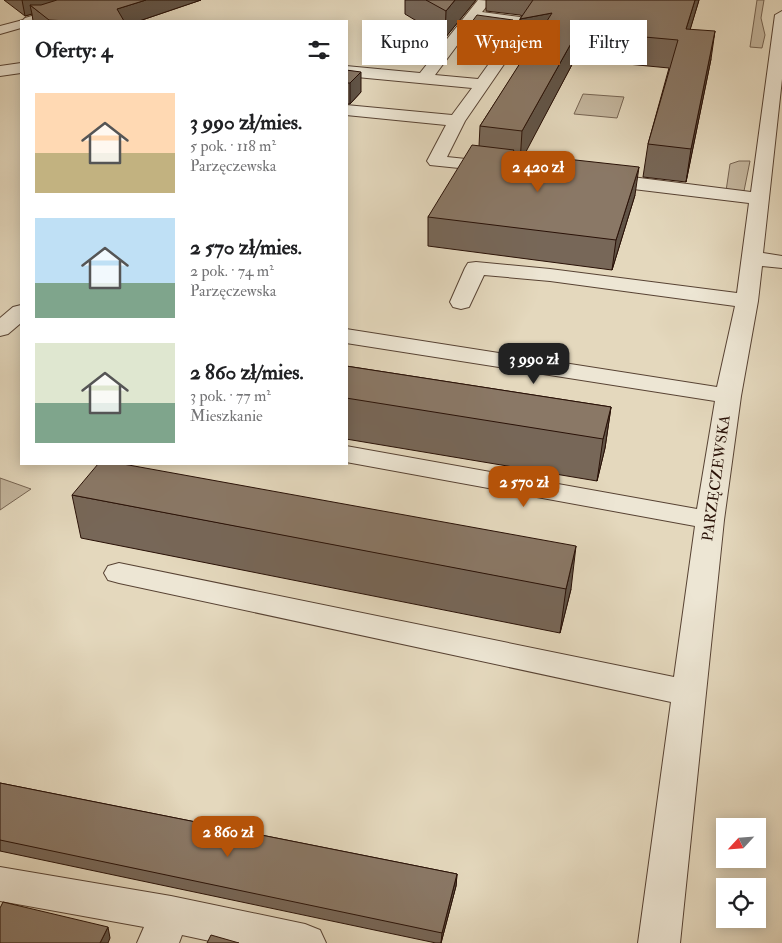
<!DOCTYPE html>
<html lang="pl">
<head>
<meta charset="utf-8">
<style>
	:root { --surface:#fff; --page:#f2f2f2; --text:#202124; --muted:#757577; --accent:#b45309 }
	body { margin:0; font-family:"IM FELL Double Pica",serif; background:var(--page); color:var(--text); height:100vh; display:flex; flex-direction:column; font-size:19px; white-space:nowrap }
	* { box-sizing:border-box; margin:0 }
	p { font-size:16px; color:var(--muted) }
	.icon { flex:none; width:28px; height:28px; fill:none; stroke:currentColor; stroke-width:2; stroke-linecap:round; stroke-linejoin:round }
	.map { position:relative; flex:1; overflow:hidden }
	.drawer { position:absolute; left:20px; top:20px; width:328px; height:445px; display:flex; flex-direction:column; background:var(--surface); border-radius:0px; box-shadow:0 2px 12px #0003 }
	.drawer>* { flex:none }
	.top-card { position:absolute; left:362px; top:20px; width:344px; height:45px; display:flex; gap:10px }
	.needle { width:32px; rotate:244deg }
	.tools { position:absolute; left:716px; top:818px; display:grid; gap:10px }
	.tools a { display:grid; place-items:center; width:50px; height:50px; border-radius:0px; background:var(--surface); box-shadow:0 2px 12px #0003; font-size:25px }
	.price { position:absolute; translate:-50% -42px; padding:0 11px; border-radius:10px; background:var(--accent); color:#fff; font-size:16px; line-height:32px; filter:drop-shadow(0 1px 2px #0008) }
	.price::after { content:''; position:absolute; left:50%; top:30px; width:15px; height:11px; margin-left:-8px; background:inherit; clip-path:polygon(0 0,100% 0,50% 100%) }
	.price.on { background:#222; color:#fff }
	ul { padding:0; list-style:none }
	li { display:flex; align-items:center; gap:15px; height:125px; padding:0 15px }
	li span { display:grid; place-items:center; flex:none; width:140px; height:100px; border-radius:0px; color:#555 }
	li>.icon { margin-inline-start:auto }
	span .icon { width:60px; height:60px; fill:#fffc; stroke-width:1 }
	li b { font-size:21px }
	h2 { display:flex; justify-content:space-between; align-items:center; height:60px; padding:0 15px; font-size:21px }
	.pill { padding:0 18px; border-radius:0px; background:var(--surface); box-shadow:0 2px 12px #0003; font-size:18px; line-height:45px }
	.pill.on { background:var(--accent); color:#fff }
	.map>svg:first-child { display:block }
	.green { fill:#c4b69e; stroke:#766452 }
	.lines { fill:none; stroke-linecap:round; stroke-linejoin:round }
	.minor-casing { stroke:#584334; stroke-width:2 }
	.minor { fill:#ede6d4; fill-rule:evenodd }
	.wall { fill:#776758; stroke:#291107 }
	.shaded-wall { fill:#615447; stroke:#291107 }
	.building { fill:#8a7866; stroke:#291107 }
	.labels { text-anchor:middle; stroke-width:4.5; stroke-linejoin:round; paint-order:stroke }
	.street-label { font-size:15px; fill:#291107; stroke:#ede6d4 }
</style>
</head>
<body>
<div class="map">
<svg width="782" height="943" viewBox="0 0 782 943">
	<rect width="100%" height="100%" fill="#e4d8bd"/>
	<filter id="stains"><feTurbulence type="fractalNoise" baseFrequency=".004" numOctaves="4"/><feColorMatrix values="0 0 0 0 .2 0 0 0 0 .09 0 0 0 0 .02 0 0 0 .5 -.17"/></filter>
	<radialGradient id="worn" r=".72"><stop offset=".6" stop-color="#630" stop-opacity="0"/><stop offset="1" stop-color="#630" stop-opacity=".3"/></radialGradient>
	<g class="green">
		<polygon points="757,0 764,0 761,18 765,35 762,48 750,47"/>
		<polygon points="583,94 624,97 617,118 574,114"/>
		<polygon points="739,161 750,161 744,191 726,191 730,164"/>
		<polygon points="0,478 31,489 0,510"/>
	</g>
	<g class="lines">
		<defs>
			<g id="minor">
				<polygon points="85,0 106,0 104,3 44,21 21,21 21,28 0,34 0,26 23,20 25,18"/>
				<path d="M478 0 491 1 482 12 520 17 531 25 465 121 447 157 504 163 507 167 504 171 498 172 430 165 427 161 446 125 346 115V105L452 115 472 88 346 76V66L420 73ZM476 20 508 23 516 26 478 79 435 75Z"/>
				<polygon points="782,11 782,79 763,253 782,256 782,268 762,266 758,301 741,396 724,520 680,943 638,943 671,702 119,583 108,580 104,573 108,566 119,563 674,677 695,526 346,462 346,446 697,509 715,401 346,343 346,329 717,387 735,306 550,281 484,275 469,307 461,309 453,307 450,302 465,268 468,263 476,262 550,269 737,293 749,203 600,185 593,183 591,179 593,175 600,173 751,192 775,15"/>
				<polygon points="21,63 21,73 0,76 0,66"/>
				<polygon points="21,305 21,323 8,334 0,336 0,318 13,307"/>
				<polygon points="0,867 171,896 305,924 320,930 326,943 219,943 182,935 179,943 137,943 144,927 0,901"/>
			</g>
		</defs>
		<use href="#minor" class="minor-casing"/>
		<use href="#minor" class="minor"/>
	</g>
	<g class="wall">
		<polygon points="4,0 201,0 139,21 33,21 32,14 25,16"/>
		<polygon points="405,0 476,0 445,38 405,14"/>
		<polygon points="486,0 699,0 690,29 711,59 686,182 643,177 648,144 669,68 575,59 524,154 635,195 612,270 428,246 428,217 479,146 480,126 533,44 518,46 520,19 522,16 520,15 486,11"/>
		<polygon points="513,27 496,50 472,55 458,47 459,39"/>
		<polygon points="346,70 361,92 350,104 346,104"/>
		<polygon points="346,366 611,407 605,448 597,481 346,439"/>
		<polygon points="72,495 571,589 560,633 81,538"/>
		<polygon points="0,783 457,874 456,886 441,943 436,943 0,851"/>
	</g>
	<g class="shaded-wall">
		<polygon points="22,0 78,0 39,12 30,5 32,14 25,16"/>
		<polygon points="146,0 201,0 139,21 119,21 117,9"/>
		<polygon points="455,0 476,0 445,38 446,11"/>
		<polygon points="695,0 699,0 682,57 686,29"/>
		<polygon points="552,13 550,41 518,46 520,19"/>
		<polygon points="513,20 513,27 496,50 472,55 472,48"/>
		<polygon points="578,31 575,59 520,163 522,131"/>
		<polygon points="715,31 711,59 686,182 691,149"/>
		<polygon points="361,72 361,92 350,104 350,83"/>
		<polygon points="639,167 635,195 612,270 616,240"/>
		<polygon points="611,407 605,448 597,481 603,439"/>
		<polygon points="576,546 571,589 560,633 566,589"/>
		<polygon points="457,874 456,886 441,943 442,933"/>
		<polygon points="108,927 110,938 108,943 100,943"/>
	</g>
	<g class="building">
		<polygon points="57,0 146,0 117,9 124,21 68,21 49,20 30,5 41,5"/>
		<polygon points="426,0 455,0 446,11"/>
		<polygon points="533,0 695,0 686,29 715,31 691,149 648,144 678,40 578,31 522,131 480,126 552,13 520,19"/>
		<polygon points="477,15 513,20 497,43 472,48 459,39"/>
		<polygon points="346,70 361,72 350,83 346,83"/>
		<polygon points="472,145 514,150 512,153 639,167 616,240 428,217"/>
		<polygon points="346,366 611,407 603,439 346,398"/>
		<polygon points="98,464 123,464 576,546 566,589 72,495"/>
		<polygon points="0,783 457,874 442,933 0,840"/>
		<polygon points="3,902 108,927 100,943 0,943 0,908"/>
		<polygon points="211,935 239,943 207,943"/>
	</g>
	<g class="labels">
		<g class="street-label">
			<text transform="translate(716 478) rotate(-82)" y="5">PARZĘCZEWSKA</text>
		</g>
	</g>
	<rect width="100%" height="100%" filter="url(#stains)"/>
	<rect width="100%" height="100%" fill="url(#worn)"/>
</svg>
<div class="tools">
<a><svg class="needle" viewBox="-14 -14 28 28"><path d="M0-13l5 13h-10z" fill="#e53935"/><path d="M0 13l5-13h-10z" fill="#757577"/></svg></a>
<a><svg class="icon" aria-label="locate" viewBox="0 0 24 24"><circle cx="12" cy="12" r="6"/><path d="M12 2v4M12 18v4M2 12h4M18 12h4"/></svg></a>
</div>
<b class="price" style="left:538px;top:193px">2 420 zł</b>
<b class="price on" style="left:534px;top:385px">3 990 zł</b>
<b class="price" style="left:524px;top:508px">2 570 zł</b>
<b class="price" style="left:228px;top:858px">2 860 zł</b>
<div class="top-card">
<a class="pill">Kupno</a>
<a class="pill on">Wynajem</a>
<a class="pill">Filtry</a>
</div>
<section class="drawer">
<h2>Oferty: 4<svg class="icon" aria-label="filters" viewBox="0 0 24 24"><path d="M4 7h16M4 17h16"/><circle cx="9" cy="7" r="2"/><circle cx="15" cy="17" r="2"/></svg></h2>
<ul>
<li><span style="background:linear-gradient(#ffd9b3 60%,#c2b280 0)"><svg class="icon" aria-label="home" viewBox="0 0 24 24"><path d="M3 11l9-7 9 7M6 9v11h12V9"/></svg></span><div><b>3 990 zł/mies.</b><p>5 pok. · 118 m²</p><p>Parzęczewska</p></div></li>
<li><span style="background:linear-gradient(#bfe0f5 65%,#7fa58c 0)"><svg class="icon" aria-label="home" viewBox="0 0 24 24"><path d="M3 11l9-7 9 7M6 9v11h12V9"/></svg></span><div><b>2 570 zł/mies.</b><p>2 pok. · 74 m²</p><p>Parzęczewska</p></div></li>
<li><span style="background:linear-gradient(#dfe7d0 60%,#7fa58c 0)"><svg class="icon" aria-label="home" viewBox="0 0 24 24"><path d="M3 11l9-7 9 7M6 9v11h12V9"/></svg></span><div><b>2 860 zł/mies.</b><p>3 pok. · 77 m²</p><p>Mieszkanie</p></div></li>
</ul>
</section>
</div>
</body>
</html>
